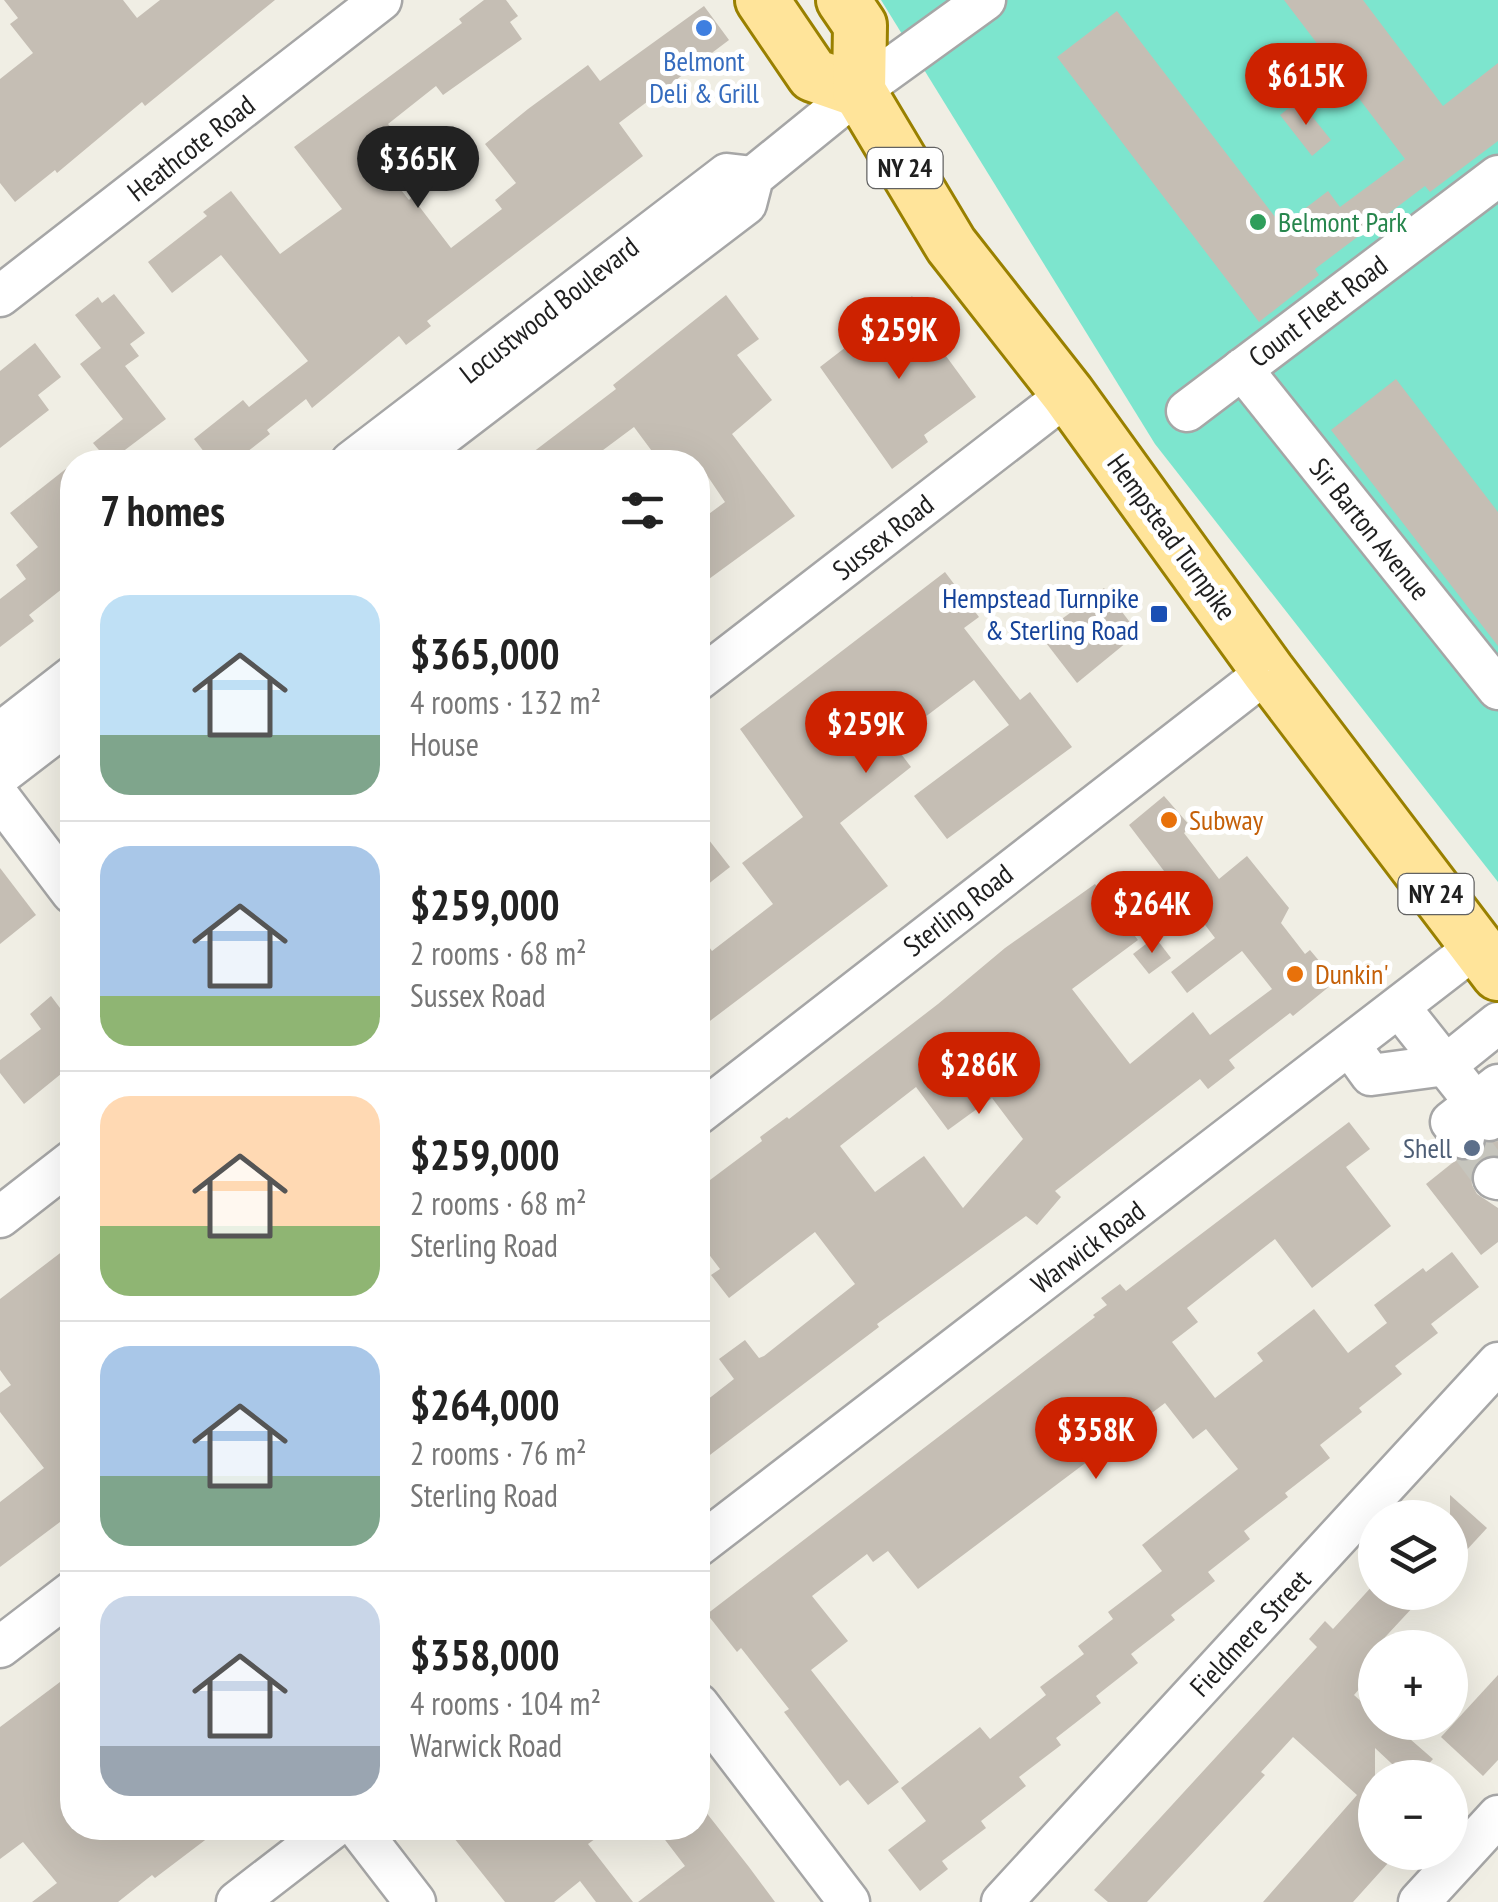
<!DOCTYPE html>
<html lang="en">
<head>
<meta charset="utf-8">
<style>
	:root { --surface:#fff; --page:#f2f2f2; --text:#222; --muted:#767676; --line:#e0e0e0; --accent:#cd2200 }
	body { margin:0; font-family:"PT Sans Narrow",sans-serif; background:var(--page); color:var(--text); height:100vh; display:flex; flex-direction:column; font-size:38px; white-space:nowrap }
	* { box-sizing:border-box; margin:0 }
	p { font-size:32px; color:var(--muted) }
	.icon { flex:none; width:55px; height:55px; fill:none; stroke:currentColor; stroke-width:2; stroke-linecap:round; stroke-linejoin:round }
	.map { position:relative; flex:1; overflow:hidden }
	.drawer { position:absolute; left:60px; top:450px; width:650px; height:1390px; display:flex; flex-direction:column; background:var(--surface); border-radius:40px; box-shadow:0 10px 40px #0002 }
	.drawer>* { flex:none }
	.controls { position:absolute; left:1358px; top:1500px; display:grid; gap:20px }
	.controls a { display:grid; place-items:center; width:110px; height:110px; border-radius:50%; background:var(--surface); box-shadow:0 10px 40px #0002; font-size:50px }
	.price { position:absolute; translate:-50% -85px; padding:0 22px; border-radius:35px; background:var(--accent); color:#fff; font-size:32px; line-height:65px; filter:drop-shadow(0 2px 5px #0008) }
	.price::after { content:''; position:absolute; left:50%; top:60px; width:30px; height:22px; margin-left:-15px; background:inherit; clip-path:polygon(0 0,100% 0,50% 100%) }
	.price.on { background:#222; color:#fff }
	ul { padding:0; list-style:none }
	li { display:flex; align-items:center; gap:30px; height:250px; padding:0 40px }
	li+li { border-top:2px solid var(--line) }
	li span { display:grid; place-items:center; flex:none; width:280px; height:200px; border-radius:30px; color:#555 }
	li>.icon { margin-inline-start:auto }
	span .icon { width:120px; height:120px; fill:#fffc; stroke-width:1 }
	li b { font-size:42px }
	h2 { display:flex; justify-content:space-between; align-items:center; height:120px; padding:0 40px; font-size:42px }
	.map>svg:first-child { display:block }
	.pitch { fill:#7de5ce }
	.building { fill:#c5beb4; fill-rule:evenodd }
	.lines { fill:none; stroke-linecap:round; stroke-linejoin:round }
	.minor-tunnel { stroke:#c6c5bd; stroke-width:40; stroke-dasharray:40 20; stroke-linecap:butt }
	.minor-casing { stroke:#a6a6a6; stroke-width:45 }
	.major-casing { stroke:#998000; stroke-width:58 }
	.minor { stroke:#fff; stroke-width:40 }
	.major { stroke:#ffe49a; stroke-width:52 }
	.shop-dot { fill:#3f7fe0; stroke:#fff; stroke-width:4 }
	.leisure-dot { fill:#2e9e5b; stroke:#fff; stroke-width:4 }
	.transit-dot { fill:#1a4fb4; stroke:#fff; stroke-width:4 }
	.food-dot { fill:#e8710a; stroke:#fff; stroke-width:4 }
	.service-dot { fill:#5c6f8a; stroke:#fff; stroke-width:4 }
	.labels { text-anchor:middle; stroke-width:10; stroke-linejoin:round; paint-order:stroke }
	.shield { fill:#fff; stroke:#626262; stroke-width:2.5 }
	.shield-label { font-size:25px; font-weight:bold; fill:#1f1f1f }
	.shop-label { font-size:28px; fill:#366cbe; stroke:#fff }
	.street-label { font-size:28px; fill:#1f1f1f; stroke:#fff }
	.leisure-label { font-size:28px; fill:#27864d; stroke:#fff; text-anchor:start }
	.transit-label { font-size:28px; fill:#164399; stroke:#fff; text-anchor:end }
	.food-label { font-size:28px; fill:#c56008; stroke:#fff; text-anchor:start }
	.service-label { font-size:28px; fill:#4e5e75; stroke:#fff; text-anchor:end }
</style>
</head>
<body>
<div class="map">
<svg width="1498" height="1902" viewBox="0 0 1498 1902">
	<rect width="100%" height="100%" fill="#f0eee4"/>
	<polygon class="pitch" points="881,0 1498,0 1498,882 1155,444"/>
	<g class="building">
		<polygon points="4,0 123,0 137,18 160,0 275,0 145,106 142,102 57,173 55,170 15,202 0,183 0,79 33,53 10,24 18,18"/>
		<polygon points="484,0 506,0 518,16 510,22 522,39 443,95 436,86 388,124 399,138 375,157 409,200 412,197 451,248 502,209 495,200 516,183 485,144 528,109 588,65 600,81 704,6 729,40 619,123 643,156 427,321 431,326 406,345 399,336 312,408 306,399 267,430 270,434 234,462 212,462 194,439 243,400 249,407 308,361 221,255 172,293 148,262 207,216 203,212 231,191 280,254 342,209 294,147 462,23 459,19"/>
		<polygon points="1284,0 1363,0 1443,106 1498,63 1498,141 1430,192 1425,186 1315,269 1319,275 1259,322 1057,57 1117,11 1282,226 1328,191 1340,207 1405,159"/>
		<polygon points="1299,100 1331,140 1312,156 1280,115"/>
		<polygon points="114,294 145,333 130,344 139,356 125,366 166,419 109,462 93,443 123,419 80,364 101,348 75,315 98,297 102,303"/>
		<polygon points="726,295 759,339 737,355 772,400 732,434 795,516 698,587 698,522 725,502 698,462 660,462 634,427 587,462 520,462 616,389 613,385"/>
		<polygon points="912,296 942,336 935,341 976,397 924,435 928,442 892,469 820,367"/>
		<polygon points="35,343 61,377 38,395 49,410 0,448 0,371"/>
		<polygon points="1396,379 1498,512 1498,646 1331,430"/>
		<polygon points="72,464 72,581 29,615 34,621 0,647 0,599 26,579 16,565 38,547 10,513"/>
		<polygon points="945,572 979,617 964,628 1020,700 1030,692 1072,747 947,839 914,796 1009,725 974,680 892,742 911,767 840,823 888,886 698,1030 698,932 712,951 773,904 742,863 803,817 740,729"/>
		<polygon points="1104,588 1138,633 1077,683 1040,635"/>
		<path d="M1164 796 1191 827 1184 833 1219 879 1247 856 1289 908 1281 923 1305 954 1310 950 1336 981 1293 1016 1290 1013 1229 1060 1235 1068 1208 1089 1200 1079 1055 1191 1061 1197 1037 1225 1026 1216 877 1324 879 1327 698 1464V1407L734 1379 719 1359 745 1340 759 1358 764 1356 855 1284 815 1232 729 1298 711 1275 720 1269 698 1240V1189L762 1141 760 1137 787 1117 789 1119 938 1004 1005 948 1095 884 1138 940 1072 989 1130 1064 1193 1012 1210 1035 1272 989 1242 951 1187 993 1171 972 1215 938 1129 825ZM916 1087 948 1130 992 1098 1023 1139 963 1208 924 1156 875 1192 840 1146Z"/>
		<polygon points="698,826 730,867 698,892"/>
		<polygon points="0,868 36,915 0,944"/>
		<polygon points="1155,937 1171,958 1149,974 1133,954"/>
		<polygon points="51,996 72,1024 72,1065 24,1104 0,1073 0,1060 41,1029 30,1014"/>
		<polygon points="1349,1122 1370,1149 1346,1167 1391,1226 1312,1288 1275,1239 1187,1308 1198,1322 1172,1342 1215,1398 1263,1361 1257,1353 1314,1309 1348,1353 1387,1323 1374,1305 1423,1268 1426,1272 1452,1252 1479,1287 1431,1324 1438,1333 1395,1366 1402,1374 1359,1408 1362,1412 1320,1445 1330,1458 1285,1493 1288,1497 1244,1531 1250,1539 1208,1572 1215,1581 1171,1615 1175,1620 1131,1654 1138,1663 1096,1696 1101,1703 1056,1738 1061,1745 1019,1777 1026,1786 981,1821 986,1828 942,1861 948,1869 920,1891 888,1850 926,1821 901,1788 980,1727 990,1739 1046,1695 1040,1687 1084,1654 1078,1646 1113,1619 1108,1612 1162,1571 1142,1545 1238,1469 1206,1429 1193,1439 1165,1403 918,1589 888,1551 873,1562 867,1554 812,1596 848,1641 811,1670 899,1782 868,1805 848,1780 840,1786 784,1712 789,1709 741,1648 737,1652 707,1614 1095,1317 1093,1315 1107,1305 1101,1298 1120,1284 1126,1291"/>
		<polygon points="1498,1141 1498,1155 1487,1156 1478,1161 1471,1173 1472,1185 1477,1194 1498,1208 1498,1242 1481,1255 1426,1184 1456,1160 1469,1161 1478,1157 1487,1143"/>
		<polygon points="72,1244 72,1513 0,1567 0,1502 44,1468 0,1412 0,1393 11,1385 0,1370 0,1299"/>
		<polygon points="1450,1495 1487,1528 1463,1554 1450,1542"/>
		<polygon points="1375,1583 1375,1592 1427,1592 1375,1648 1375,1671 1354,1695 1375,1714 1375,1722 1385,1722 1392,1729 1395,1726 1433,1759 1416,1778 1407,1778 1375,1748 1375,1852 1398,1852 1353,1902 1263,1902 1357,1795 1293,1737 1261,1772 1265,1775 1147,1902 1108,1902 1094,1890 1317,1647 1309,1639 1325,1621 1333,1629"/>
		<polygon points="1498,1675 1498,1760 1483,1776 1441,1737"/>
		<polygon points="60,1682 72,1699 72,1828 221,1828 155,1878 152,1875 118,1902 32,1902 57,1883 23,1842 0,1859 0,1727"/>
		<polygon points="698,1802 749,1867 775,1902 638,1902 685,1866 656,1828 698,1828"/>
		<polygon points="446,1828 610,1828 588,1844 633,1902 596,1902 580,1881 554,1902 505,1902"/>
	</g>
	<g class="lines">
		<polyline class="minor-tunnel" points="1464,1138 1494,1178"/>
		<defs>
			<g id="minor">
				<polyline points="0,296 381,0"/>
				<polyline points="1242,369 1498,689"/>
				<polyline points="1187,411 1498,176"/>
				<polyline points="351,462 727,174 753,177"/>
				<polyline points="408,462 746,204 753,177 859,91 985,0"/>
				<polyline points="698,680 1068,394"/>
				<polyline points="0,733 72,677"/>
				<polyline points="0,775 72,720"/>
				<polyline points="0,798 72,893"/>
				<polyline points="1400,1008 1489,1120"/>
				<polyline points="1350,1046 1371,1075 1446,1065 1498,1023"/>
				<polyline points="698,1114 1268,671"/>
				<polyline points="1464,1138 1451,1122 1498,1085"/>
				<polyline points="1494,1178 1498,1179"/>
				<polyline points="0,1217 72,1161"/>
				<polyline points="698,1546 1476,947"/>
				<polyline points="0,1647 72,1592"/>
				<polyline points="698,1704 849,1902"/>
				<polyline points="358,1828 415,1902"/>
				<polyline points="237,1902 333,1828"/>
				<polyline points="1002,1902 1498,1363"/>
				<polyline points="1419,1902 1498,1816"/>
			</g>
			<g id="major">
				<polyline points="762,0 813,75 859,91"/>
				<polyline points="843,0 860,25 859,91 951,245 1068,394 1268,671 1498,974"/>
			</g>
		</defs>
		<use href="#minor" class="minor-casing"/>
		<use href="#major" class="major-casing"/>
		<use href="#minor" class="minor"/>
		<use href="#major" class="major"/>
	</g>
	<circle class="shop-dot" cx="704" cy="28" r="10"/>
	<circle class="leisure-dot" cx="1258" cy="222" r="10"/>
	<rect class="transit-dot" x="1149" y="604" width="20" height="20" rx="5"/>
	<g class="food-dot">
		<circle cx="1169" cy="820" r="10"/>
		<circle cx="1295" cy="974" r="10"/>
	</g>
	<circle class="service-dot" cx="1472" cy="1148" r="10"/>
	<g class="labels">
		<g class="shield">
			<rect x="867.5" y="148" width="75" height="40" rx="8"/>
			<rect x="1398.5" y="874" width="75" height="40" rx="8"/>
		</g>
		<g class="shield-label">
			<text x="905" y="177">NY 24</text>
			<text x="1436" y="903">NY 24</text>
		</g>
		<g class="shop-label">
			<text x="704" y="71">Belmont<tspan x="704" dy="32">Deli &amp; Grill</tspan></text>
		</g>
		<g class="street-label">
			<text transform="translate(191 148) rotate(-38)" y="10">Heathcote Road</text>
			<text transform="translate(549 310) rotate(-38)" y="10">Locustwood Boulevard</text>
			<text transform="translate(1318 311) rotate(-37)" y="10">Count Fleet Road</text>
			<text transform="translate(1370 529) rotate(51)" y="10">Sir Barton Avenue</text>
			<text transform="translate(883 537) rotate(-38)" y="10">Sussex Road</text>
			<text transform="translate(1172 537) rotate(54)" y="10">Hempstead Turnpike</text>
			<text transform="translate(958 910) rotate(-38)" y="10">Sterling Road</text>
			<text transform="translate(1088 1247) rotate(-37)" y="10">Warwick Road</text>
			<text transform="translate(1250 1633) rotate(-47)" y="10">Fieldmere Street</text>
		</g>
		<g class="leisure-label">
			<text x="1278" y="232">Belmont Park</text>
		</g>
		<g class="transit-label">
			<text x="1139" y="608">Hempstead Turnpike<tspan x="1139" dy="32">&amp; Sterling Road</tspan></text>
		</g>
		<g class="food-label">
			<text x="1189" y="830">Subway</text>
			<text x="1315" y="984">Dunkin'</text>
		</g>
		<g class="service-label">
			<text x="1452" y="1158">Shell</text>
		</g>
	</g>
</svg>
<div class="controls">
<a><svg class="icon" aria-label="layers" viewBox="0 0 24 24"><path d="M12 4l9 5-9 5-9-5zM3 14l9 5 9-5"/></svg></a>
<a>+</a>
<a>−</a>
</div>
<b class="price" style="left:1306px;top:128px">$615K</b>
<b class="price on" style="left:418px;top:211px">$365K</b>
<b class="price" style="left:899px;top:382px">$259K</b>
<b class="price" style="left:866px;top:776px">$259K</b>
<b class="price" style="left:1152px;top:956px">$264K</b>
<b class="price" style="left:979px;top:1117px">$286K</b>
<b class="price" style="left:1096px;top:1482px">$358K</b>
<section class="drawer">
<h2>7 homes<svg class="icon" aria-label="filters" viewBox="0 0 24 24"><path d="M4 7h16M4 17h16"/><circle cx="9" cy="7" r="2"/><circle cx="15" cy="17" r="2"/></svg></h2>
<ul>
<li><span style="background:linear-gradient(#bfe0f5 70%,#7fa58c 0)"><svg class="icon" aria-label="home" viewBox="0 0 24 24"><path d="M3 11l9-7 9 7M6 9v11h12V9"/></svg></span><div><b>$365,000</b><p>4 rooms · 132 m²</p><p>House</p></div></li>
<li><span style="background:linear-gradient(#a9c7e8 75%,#8fb573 0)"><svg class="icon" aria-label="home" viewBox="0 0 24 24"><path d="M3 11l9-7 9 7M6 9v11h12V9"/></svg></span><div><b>$259,000</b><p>2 rooms · 68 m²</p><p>Sussex Road</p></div></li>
<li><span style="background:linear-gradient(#ffd9b3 65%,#8fb573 0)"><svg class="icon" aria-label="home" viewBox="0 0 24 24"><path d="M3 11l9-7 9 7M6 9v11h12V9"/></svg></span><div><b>$259,000</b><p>2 rooms · 68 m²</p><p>Sterling Road</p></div></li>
<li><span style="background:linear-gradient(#a9c7e8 65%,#7fa58c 0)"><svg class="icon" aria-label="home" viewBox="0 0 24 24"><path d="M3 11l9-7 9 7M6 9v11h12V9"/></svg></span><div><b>$264,000</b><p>2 rooms · 76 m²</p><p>Sterling Road</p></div></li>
<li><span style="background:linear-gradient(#c9d6e8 75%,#9aa5b1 0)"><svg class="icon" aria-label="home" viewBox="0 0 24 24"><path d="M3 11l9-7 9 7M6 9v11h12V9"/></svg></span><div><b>$358,000</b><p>4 rooms · 104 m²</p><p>Warwick Road</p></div></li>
</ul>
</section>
</div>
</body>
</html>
